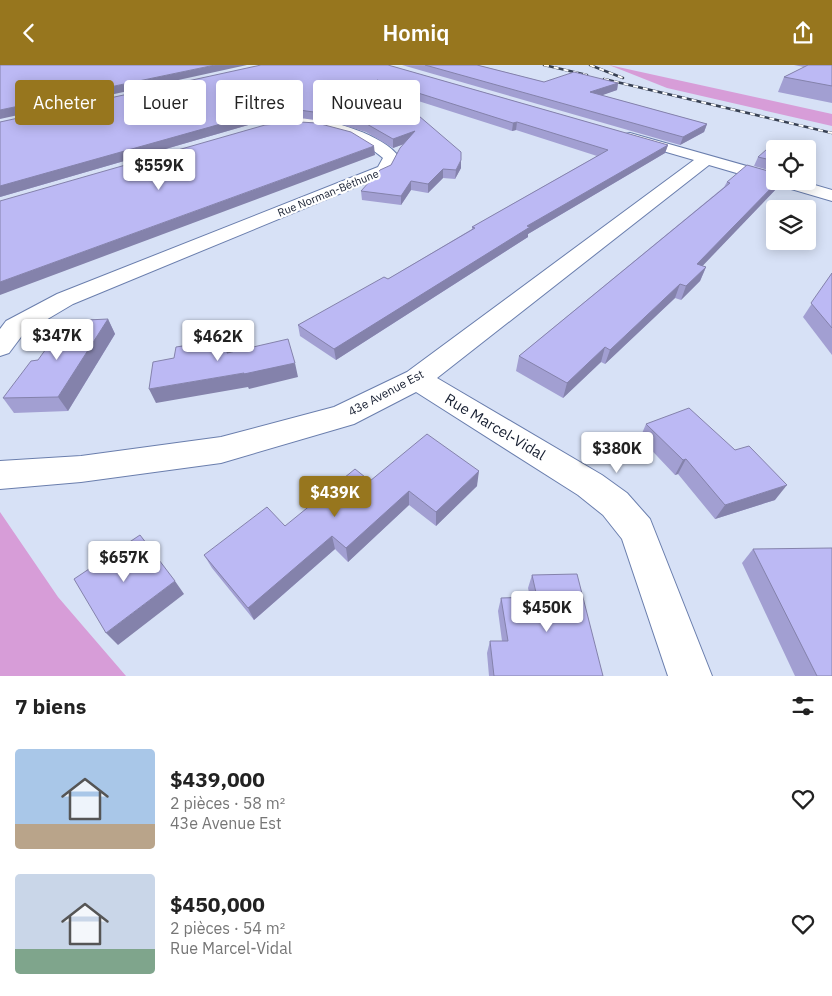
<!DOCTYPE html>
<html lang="fr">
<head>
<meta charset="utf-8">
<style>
	:root { --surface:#fff; --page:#f2f2f2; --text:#222; --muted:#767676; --accent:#97761e }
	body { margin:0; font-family:"IBM Plex Sans",sans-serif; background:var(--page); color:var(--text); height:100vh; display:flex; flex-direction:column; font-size:19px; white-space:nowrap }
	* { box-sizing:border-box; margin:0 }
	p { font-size:16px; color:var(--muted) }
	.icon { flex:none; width:28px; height:28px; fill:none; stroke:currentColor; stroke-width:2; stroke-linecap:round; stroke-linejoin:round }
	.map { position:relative; height:611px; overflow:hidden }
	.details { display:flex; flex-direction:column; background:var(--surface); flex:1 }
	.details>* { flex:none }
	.hud { position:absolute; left:15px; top:15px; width:500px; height:45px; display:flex; gap:10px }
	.tools { position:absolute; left:766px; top:75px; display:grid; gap:10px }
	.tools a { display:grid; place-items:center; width:50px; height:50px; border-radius:5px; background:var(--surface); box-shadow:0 2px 12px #0003; font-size:25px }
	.price { position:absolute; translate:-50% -42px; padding:0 11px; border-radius:5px; background:#fff; color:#222; font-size:16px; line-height:32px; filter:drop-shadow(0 1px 2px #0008) }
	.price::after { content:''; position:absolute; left:50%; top:30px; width:15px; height:11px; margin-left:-8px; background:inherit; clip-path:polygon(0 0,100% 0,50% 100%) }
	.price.on { background:var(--accent); color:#fff }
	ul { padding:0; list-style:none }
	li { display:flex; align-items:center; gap:15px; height:125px; padding:0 15px }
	li span { display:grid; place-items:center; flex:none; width:140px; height:100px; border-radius:5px; color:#555 }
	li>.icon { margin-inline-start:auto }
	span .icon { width:60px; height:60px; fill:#fffc; stroke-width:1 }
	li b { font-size:21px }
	h2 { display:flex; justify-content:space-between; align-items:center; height:60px; padding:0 15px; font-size:21px }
	.pill { padding:0 18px; border-radius:5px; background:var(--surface); box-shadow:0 2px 12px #0003; font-size:18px; line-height:45px }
	.pill.on { background:var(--accent); color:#fff }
	header { display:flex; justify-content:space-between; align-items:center; height:65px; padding:0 15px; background:var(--accent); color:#fff; font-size:22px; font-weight:600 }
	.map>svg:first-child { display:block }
	.green { fill:#d79dd8 }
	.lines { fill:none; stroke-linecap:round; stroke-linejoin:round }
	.minor-casing { stroke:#6a7ead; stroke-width:2 }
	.minor { fill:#fff; fill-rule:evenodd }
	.rail-casing { stroke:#384153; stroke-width:2.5 }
	.rail { stroke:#fff; stroke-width:2; stroke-dasharray:5; stroke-linecap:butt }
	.wall { fill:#a29fd2 }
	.shaded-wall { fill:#8482ab }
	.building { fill:#bcb9f4; stroke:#8482ab }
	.labels { text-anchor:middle; stroke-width:4.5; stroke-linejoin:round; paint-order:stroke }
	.far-street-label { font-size:11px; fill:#171f31; stroke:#fff }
	.street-label { font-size:12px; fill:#171f31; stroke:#fff }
	.near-street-label { font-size:15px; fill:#171f31; stroke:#fff }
</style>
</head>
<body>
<header><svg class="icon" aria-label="back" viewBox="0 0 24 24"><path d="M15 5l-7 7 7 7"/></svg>Homiq<svg class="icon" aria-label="share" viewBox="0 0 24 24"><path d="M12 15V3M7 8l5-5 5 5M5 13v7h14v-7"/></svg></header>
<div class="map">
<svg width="832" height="611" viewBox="0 0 832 611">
	<rect width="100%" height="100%" fill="#d7e1f6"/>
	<g class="green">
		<polygon points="609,0 832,49 832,61 667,23"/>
		<polygon points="0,447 58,532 126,611 0,611"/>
	</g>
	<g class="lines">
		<defs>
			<g id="minor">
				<path d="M305 53C330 54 384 70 399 92L390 108 73 239 24 268 9 288 0 291V264L6 256 57 229 378 102 383 93C363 76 333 63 307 61 297 61 279 67 273 59L280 55Z"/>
				<polygon points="630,68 775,109 775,116 801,116 832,125 832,136 709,100 437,313 602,410 627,428 650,454 712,611 668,611 622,474 603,450 578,430 416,327 354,359 221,398 81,417 0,424 0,396 81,391 221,372 334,342 407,307 694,95 625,75 623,72 625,69"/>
			</g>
		</defs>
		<use href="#minor" class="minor-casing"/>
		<use href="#minor" class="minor"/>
		<defs>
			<g id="rail">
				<polyline points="544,0 587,10"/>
				<polyline points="590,0 623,13"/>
				<polyline points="604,14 832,68"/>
			</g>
		</defs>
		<use href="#rail" class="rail-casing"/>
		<use href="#rail" class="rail"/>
	</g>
	<g class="wall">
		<polygon points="388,0 668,80 665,88 528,169 528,172 336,295 300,271 298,260 388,214 472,164 472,162 597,91 516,65 512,66 390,27 461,103 455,114 443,113 428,128 411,125 401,140 362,135 361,126 391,100 404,79 393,83 366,67 336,58 293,52 269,54 0,132 0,57"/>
		<polygon points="402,0 477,0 544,17 618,18 617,25 601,30 707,59 704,67 680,80"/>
		<polygon points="794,0 832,0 832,38 778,27 784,12 804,2"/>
		<polygon points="775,84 775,107 754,101 758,92"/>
		<polygon points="727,117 778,122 702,201 706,202 700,216 681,235 675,233 605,299 601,297 563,333 516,306 519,291 724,122"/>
		<polygon points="832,208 832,290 803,252"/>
		<polygon points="108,254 115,269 68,346 14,348 3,333 38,295"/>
		<polygon points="646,359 775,435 715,454 678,409 675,410 640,373"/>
		<polygon points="370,416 477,421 436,461 409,440 348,497 335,484 254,555 212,503 204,490 285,461"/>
		<polygon points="753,484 832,611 795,611 742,498"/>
		<polygon points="532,510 603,611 489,611 487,588 490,576 502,576 498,546 501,533 530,532 528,523"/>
	</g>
	<g class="shaded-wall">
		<polygon points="215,0 247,0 0,54 0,45"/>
		<polygon points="618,18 617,25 589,35 590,27"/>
		<polygon points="292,44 293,52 269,54 0,132 0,121 267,46"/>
		<polygon points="517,57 516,65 512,66 513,58"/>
		<polygon points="707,59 704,67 680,80 683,72"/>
		<polygon points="415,66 415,75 393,83 393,74"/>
		<polygon points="668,80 665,88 528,169 528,172 336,295 334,284 527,161"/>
		<polygon points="374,81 375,90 0,230 0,217"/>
		<polygon points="461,95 461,103 455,114 456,105"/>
		<polygon points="443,104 443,113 428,128 428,119"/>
		<polygon points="411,116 411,125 401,140 401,131"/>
		<polygon points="778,116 781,116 778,122 691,213 697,199"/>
		<polygon points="706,202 700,216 681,235 686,221"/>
		<polygon points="680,219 675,233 605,299 610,285"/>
		<polygon points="108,254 115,269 68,346 58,332"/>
		<polygon points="227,274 232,289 227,288"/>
		<polygon points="605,282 601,297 563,333 567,318"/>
		<polygon points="295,298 298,312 249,324 248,322 156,338 149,324 244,308"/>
		<polygon points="686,394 678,409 675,410 683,395"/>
		<polygon points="479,406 477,421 436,461 436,447"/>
		<polygon points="787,420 775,435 715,454 725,440"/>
		<polygon points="409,426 409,440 348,497 346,483"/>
		<polygon points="332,471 335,484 254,555 248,543"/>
		<polygon points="175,516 184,529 118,580 106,568"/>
	</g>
	<g class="building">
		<polygon points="0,0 215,0 0,45"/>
		<polygon points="261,0 388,0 668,80 527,161 530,162 334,284 298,260 384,212 388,214 475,163 472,162 608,85 517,57 513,58 377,15 461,87 461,95 456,105 443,104 428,119 411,116 401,131 361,126 380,105 391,100 400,83 415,66 393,74 365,58 335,50 292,44 267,46 0,121 0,57"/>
		<polygon points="425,0 477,0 544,17 574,7 618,18 590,27 707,59 683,72"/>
		<polygon points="808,0 832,0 832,21 784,12"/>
		<polygon points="300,57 317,58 351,67 374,81 0,217 0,136 265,60"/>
		<polygon points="775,77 800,84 775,84 775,96 758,92"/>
		<polygon points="747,100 775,108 775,116 778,116 697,199 706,202 686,221 680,219 610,285 605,282 567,318 519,291 730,118 727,117"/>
		<polygon points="832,208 832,263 811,238"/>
		<polygon points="108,254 58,332 3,333 31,296 38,295 66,256"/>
		<polygon points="227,274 227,288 288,274 295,298 244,309 244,308 149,324 153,297 174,293 176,282"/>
		<polygon points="689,343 735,385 749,381 787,420 725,440 686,394 683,395 646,359"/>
		<polygon points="427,369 479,406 436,447 409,426 346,483 332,471 248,543 204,490 267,442 285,461 355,404 370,416"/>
		<polygon points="140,470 175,516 106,568 74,514"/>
		<polygon points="832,483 832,611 817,611 753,484"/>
		<polygon points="577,509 603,611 494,611 490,576 508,576 501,533 537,532 532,510"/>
	</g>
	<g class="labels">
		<g class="far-street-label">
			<text transform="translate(328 128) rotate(-22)" y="4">Rue Norman-Béthune</text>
		</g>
		<g class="street-label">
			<text transform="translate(386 328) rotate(-28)" y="4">43e Avenue Est</text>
		</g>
		<g class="near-street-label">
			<text transform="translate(495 362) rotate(31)" y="5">Rue Marcel-Vidal</text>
		</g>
	</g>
</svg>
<div class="tools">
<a><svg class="icon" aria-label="locate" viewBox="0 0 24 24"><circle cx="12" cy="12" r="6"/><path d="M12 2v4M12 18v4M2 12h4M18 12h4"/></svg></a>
<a><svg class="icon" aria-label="layers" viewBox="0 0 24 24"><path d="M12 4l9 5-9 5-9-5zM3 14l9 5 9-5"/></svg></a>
</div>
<b class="price" style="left:159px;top:126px">$559K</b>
<b class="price" style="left:57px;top:296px">$347K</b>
<b class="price" style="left:218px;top:297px">$462K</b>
<b class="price" style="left:617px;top:409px">$380K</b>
<b class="price on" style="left:335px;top:453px">$439K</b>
<b class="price" style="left:124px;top:518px">$657K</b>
<b class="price" style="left:547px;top:568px">$450K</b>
<div class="hud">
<a class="pill on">Acheter</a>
<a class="pill">Louer</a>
<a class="pill">Filtres</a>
<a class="pill">Nouveau</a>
</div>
</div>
<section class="details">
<h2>7 biens<svg class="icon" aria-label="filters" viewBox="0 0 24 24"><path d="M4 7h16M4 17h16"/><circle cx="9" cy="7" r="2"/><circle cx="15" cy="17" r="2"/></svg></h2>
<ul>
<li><span style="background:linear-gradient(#a9c7e8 75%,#b9a48a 0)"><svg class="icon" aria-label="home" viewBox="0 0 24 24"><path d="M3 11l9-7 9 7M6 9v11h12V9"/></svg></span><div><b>$439,000</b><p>2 pièces · 58 m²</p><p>43e Avenue Est</p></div><svg class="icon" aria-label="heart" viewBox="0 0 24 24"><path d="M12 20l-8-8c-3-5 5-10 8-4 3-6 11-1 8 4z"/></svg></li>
<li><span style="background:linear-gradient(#c9d6e8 75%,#7fa58c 0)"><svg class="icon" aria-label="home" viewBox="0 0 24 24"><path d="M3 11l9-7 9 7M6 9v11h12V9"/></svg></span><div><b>$450,000</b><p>2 pièces · 54 m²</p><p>Rue Marcel-Vidal</p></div><svg class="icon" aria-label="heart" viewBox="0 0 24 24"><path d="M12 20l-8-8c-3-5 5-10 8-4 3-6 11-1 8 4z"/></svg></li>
</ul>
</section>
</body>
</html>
